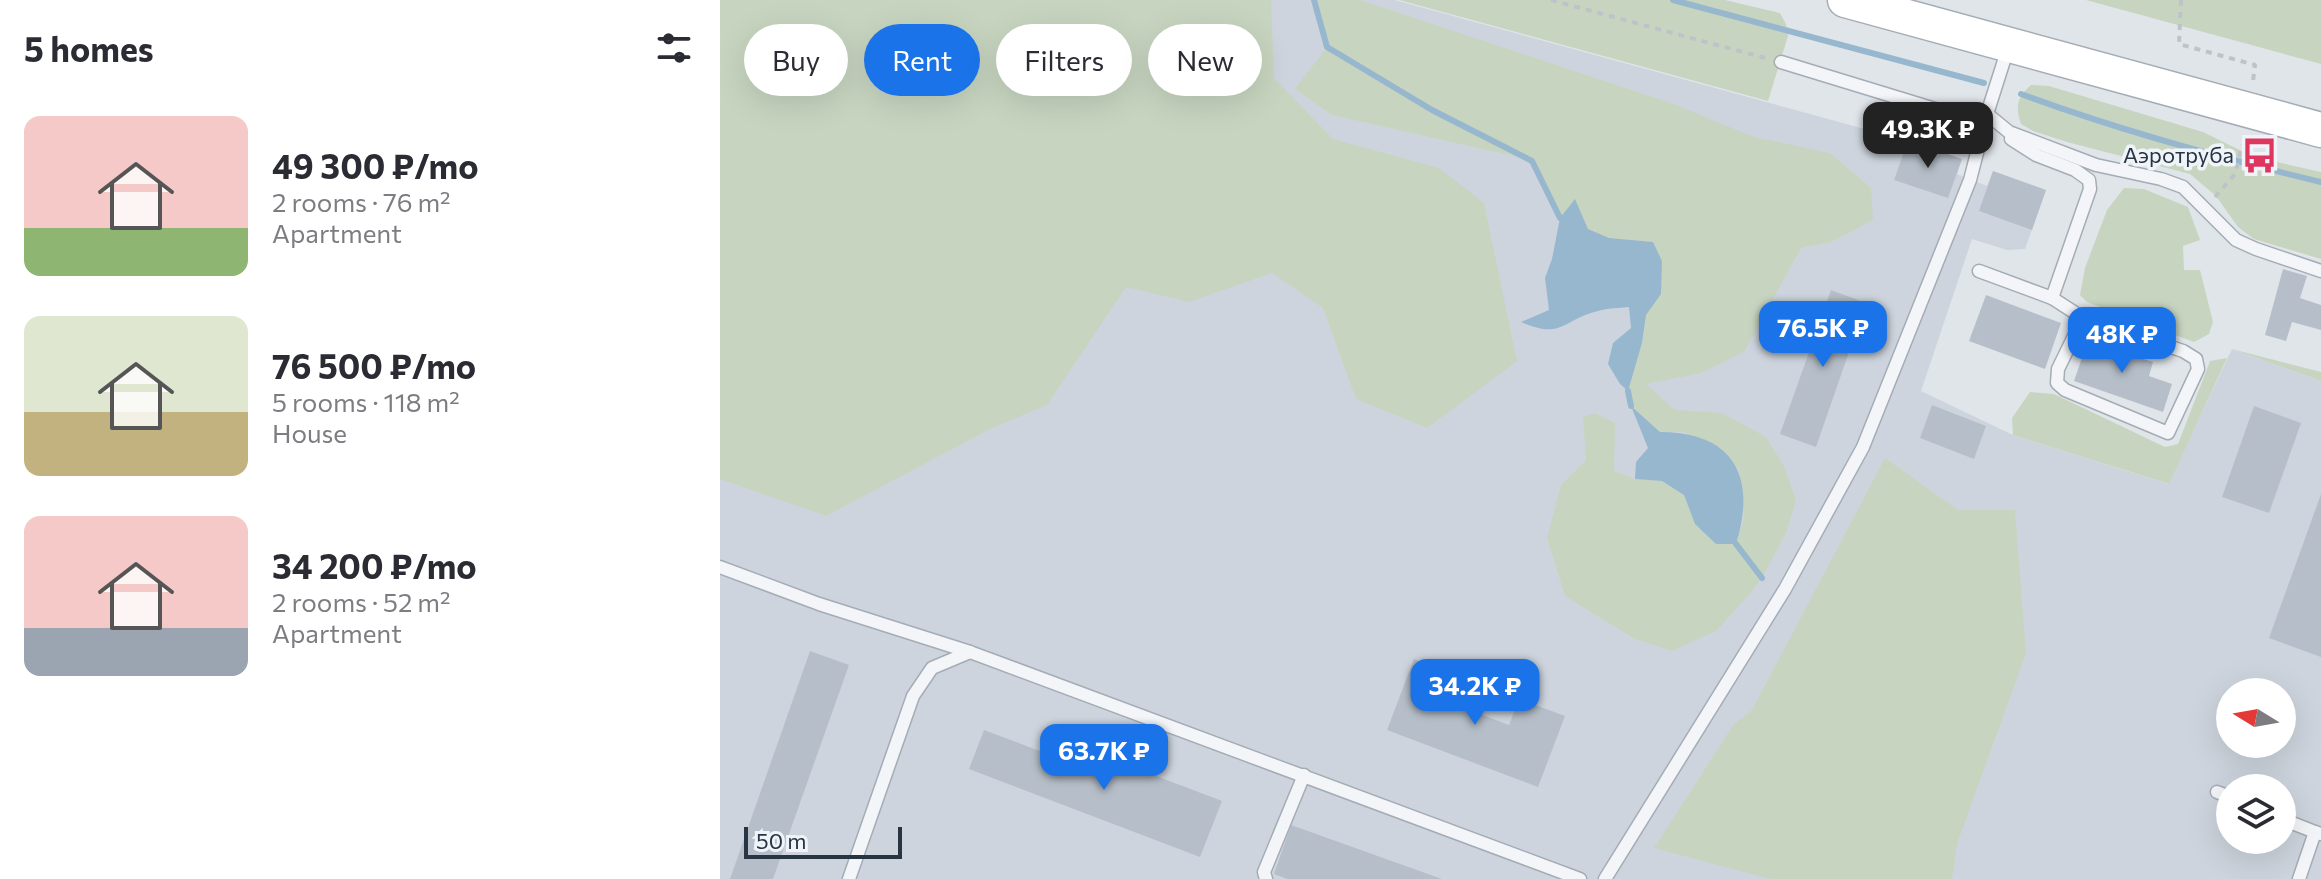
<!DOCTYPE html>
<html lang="en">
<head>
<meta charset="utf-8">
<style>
	:root { --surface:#fff; --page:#f2f2f3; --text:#2b2b33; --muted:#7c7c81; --accent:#1a73e8 }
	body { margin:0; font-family:Commissioner,sans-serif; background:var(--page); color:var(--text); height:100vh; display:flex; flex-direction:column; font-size:30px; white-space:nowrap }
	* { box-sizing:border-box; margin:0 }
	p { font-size:26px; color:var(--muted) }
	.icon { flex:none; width:44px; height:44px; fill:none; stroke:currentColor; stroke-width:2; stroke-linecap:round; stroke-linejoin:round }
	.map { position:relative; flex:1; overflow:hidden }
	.panel { display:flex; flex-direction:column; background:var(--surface); width:720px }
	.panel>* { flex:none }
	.banner { position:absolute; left:24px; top:24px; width:760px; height:72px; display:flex; gap:16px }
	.needle { width:52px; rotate:281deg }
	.controls { position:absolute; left:1496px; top:678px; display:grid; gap:16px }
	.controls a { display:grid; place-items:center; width:80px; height:80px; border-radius:50%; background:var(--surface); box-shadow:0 8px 32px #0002; font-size:40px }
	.scale { position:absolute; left:24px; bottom:20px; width:158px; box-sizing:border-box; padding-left:8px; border:4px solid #263444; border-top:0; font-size:22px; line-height:28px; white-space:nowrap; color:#263444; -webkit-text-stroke:6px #f0f4f8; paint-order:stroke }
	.price { position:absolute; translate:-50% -68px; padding:0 18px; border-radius:16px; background:var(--accent); color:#fff; font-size:26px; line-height:52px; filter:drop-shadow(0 2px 4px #0008) }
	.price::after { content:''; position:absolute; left:50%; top:48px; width:24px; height:18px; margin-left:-12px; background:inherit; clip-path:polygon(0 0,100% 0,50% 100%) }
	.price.active { background:#222; color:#fff }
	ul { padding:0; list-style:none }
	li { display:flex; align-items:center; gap:24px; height:200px; padding:0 24px }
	li span { display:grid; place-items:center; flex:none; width:224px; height:160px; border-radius:16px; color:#555 }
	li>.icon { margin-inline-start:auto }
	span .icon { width:96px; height:96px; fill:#fffc; stroke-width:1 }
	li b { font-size:34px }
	h2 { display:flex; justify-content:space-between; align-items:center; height:96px; padding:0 24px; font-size:34px }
	.chip { padding:0 28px; border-radius:36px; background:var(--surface); box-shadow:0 8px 32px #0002; font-size:28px; line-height:72px }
	.chip.active { background:var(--accent); color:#fff }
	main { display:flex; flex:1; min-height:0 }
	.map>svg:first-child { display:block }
	.built { fill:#cdd4dd; fill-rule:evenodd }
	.green { fill:#c7d5c0 }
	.water { fill:#97b7ce }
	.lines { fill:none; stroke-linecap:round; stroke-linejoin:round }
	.stream { stroke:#97b7ce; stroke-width:6 }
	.building { fill:#b6bfc9 }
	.service-casing { stroke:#a4acb5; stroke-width:15 }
	.secondary-casing { stroke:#a4acb5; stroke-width:37 }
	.path { stroke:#bec3c9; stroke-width:4; stroke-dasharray:6 6; stroke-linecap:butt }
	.service { stroke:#f3f5f8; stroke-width:12 }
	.secondary { stroke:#fff; stroke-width:34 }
	.labels { text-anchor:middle; stroke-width:7; stroke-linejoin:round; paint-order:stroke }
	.poi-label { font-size:22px; fill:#263444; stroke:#f0f4f8; text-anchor:end }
</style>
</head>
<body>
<main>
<section class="panel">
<h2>5 homes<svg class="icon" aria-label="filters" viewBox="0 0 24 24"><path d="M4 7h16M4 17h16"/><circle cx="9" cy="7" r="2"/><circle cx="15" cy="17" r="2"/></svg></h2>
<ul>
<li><span style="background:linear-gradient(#f6c9c9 70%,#8fb573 0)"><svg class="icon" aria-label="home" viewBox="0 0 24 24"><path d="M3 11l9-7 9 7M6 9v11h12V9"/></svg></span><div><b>49 300 ₽/mo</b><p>2 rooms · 76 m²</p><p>Apartment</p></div></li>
<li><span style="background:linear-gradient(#dfe7d0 60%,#c2b280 0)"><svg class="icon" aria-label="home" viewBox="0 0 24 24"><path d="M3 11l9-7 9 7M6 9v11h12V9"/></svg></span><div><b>76 500 ₽/mo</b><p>5 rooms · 118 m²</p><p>House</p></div></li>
<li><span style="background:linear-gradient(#f6c9c9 70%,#9aa5b1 0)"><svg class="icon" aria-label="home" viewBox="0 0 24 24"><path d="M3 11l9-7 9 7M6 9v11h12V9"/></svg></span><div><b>34 200 ₽/mo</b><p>2 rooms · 52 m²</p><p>Apartment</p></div></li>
</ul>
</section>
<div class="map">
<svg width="1601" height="879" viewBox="0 0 1601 879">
	<rect width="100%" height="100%" fill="#e0e5ea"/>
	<path class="built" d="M0 0H675L1188 141 1242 159 1237 174 1267 186 1273 171 1326 190 1305 249 1287 250 1252 239 1201 391 1293 435 1448 484 1512 349 1601 381V879H0ZM1510 692H1562V744H1510ZM1510 788H1562V840H1510Z"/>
	<g class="green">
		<polygon points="0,0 551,0 554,78 613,139 719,168 764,203 797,361 707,428 636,399 603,308 552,273 469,302 406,287 327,405 272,428 106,516 0,479"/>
		<polygon points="594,0 640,0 951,103 1034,137 1110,153 1151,188 1153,220 1111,242 1081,248 1024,352 981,373 926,384 955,410 1002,413 1046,437 1064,466 1076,500 1067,531 1042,578 1027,597 996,631 952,651 915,639 845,596 827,538 841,485 866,460 863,417 875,413 895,423 894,471 915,479 942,481 964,495 975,524 996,544 1016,544 1024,518 1019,469 964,432 940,432 911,406 908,391 922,343 926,315 941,293 933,242 889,238 868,229 855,200 840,218 812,160 612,115 575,89 607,47"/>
		<polygon points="679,0 1005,0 1060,13 1066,24 1068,36 1048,101"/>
		<polygon points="1366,0 1601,0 1601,64"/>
		<path d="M1311 85 1329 86 1483 132 1534 157 1601 172V259L1534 239 1518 227 1496 196 1470 174 1347 142 1313 131 1301 124C1295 107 1297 97 1311 85Z"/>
		<polygon points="1404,188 1424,189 1468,207 1480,240 1463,246 1464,270 1480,270 1493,322 1489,334 1474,342 1367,302 1360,295 1365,268 1387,210"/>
		<polygon points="1512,349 1601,372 1601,381"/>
		<polygon points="1507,358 1449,484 1293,435 1292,418 1310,392 1334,394 1445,447 1458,444 1490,361"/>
		<polygon points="1165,458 1238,510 1295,510 1306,653 1237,844 1232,879 1050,879 934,848 1014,724 1032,710"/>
	</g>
	<g class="water">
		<path d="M855 199 868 229 889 238 933 242 942 261 941 294 926 315 922 343 908 391 900 384 888 364 893 343 911 328 909 307C899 308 888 308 878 311 842 320 842 340 801 322L829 310 825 278 832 259 840 218Z"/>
		<path d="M911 406 940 432C1014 432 1037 477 1016 544H996L975 524 964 495 942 481 915 479 916 462 928 448Z"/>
	</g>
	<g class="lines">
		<g class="stream">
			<polyline points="594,0 607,47 712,110 812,161 840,218"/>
			<polyline points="953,0 1264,83"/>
			<path d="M1301 94C1398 130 1500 158 1601 182"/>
			<polyline points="908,391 911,406"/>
			<polyline points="1016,544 1042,578"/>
		</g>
	</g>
	<g class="building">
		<polygon points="1188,141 1242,159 1228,198 1174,180"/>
		<polygon points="1273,171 1326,190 1312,230 1259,211"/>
		<polygon points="1563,269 1587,276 1580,298 1601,305 1601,330 1572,322 1566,341 1545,335"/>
		<polygon points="1111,290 1146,303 1096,447 1060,434"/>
		<polygon points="1266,295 1341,323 1325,369 1249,341"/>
		<polygon points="1368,340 1389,348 1391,342 1415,350 1414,356 1433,362 1429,376 1452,384 1443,412 1354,381"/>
		<polygon points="1212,405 1266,426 1254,459 1200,438"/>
		<polygon points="1534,406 1581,423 1549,513 1502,497"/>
		<polygon points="1601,494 1601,657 1549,638"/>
		<polygon points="90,651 129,665 53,879 10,879"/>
		<polygon points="694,659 736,675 726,701 789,725 799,699 845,716 818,787 667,730"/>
		<polygon points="264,730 362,767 368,750 502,801 480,857 249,769"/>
		<polygon points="571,825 722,879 567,879 554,874"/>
	</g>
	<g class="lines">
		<defs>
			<g id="service">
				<polyline points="1061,62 1264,124"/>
				<polyline points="1267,114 1289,132 1376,165 1441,179 1463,187 1516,240 1536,249 1601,271"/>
				<polyline points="1291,139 1316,155 1355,170 1369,180 1370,189 1332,298"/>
				<polyline points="1259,271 1332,298 1363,318 1463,351 1476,359 1478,369 1448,433 1345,390 1337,383 1338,369 1363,318"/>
				<polyline points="0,567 99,604 250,652"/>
				<polyline points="1497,792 1510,797"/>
				<polyline points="1562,819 1595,832"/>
				<polyline points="129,879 193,696 212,668 250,652 860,879"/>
				<polyline points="546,879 544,872 584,775"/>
				<polyline points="885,879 1065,589 1143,447 1250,180 1267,114 1288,48"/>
				<polyline points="1579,879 1595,832 1601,834"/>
			</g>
			<polyline id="secondary" points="1125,0 1601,130"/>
		</defs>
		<use href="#service" class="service-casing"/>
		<use href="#secondary" class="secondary-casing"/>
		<g class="path">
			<polyline points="831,0 1045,58"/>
			<polyline points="1461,0 1459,44 1535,65 1533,81"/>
			<polyline points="1495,197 1515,174 1522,145"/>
		</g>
		<use href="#service" class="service"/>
		<use href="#secondary" class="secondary"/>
	</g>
	<defs>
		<symbol id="bus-bare" viewBox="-9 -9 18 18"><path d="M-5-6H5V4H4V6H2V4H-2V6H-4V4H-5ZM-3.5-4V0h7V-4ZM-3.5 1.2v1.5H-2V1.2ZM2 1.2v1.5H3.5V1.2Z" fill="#dd3760" stroke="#f0f4f8" stroke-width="2.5" paint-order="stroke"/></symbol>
	</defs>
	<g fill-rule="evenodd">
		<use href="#bus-bare" x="1514" y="130" width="51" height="51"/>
	</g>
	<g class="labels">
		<g class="poi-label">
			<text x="1514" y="163">Аэротруба</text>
		</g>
	</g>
</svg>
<div class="controls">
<a><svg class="needle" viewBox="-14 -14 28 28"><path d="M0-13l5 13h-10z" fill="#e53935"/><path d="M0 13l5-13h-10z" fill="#7c7c81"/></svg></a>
<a><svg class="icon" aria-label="layers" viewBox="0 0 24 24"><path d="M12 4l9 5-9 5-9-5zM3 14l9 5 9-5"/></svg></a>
</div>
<div class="scale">50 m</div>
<b class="price active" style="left:1208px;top:170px">49.3K ₽</b>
<b class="price" style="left:1103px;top:369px">76.5K ₽</b>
<b class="price" style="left:1402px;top:375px">48K ₽</b>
<b class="price" style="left:755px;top:727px">34.2K ₽</b>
<b class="price" style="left:384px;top:792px">63.7K ₽</b>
<div class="banner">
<a class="chip">Buy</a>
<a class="chip active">Rent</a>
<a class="chip">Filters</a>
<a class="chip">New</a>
</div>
</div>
</main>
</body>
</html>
